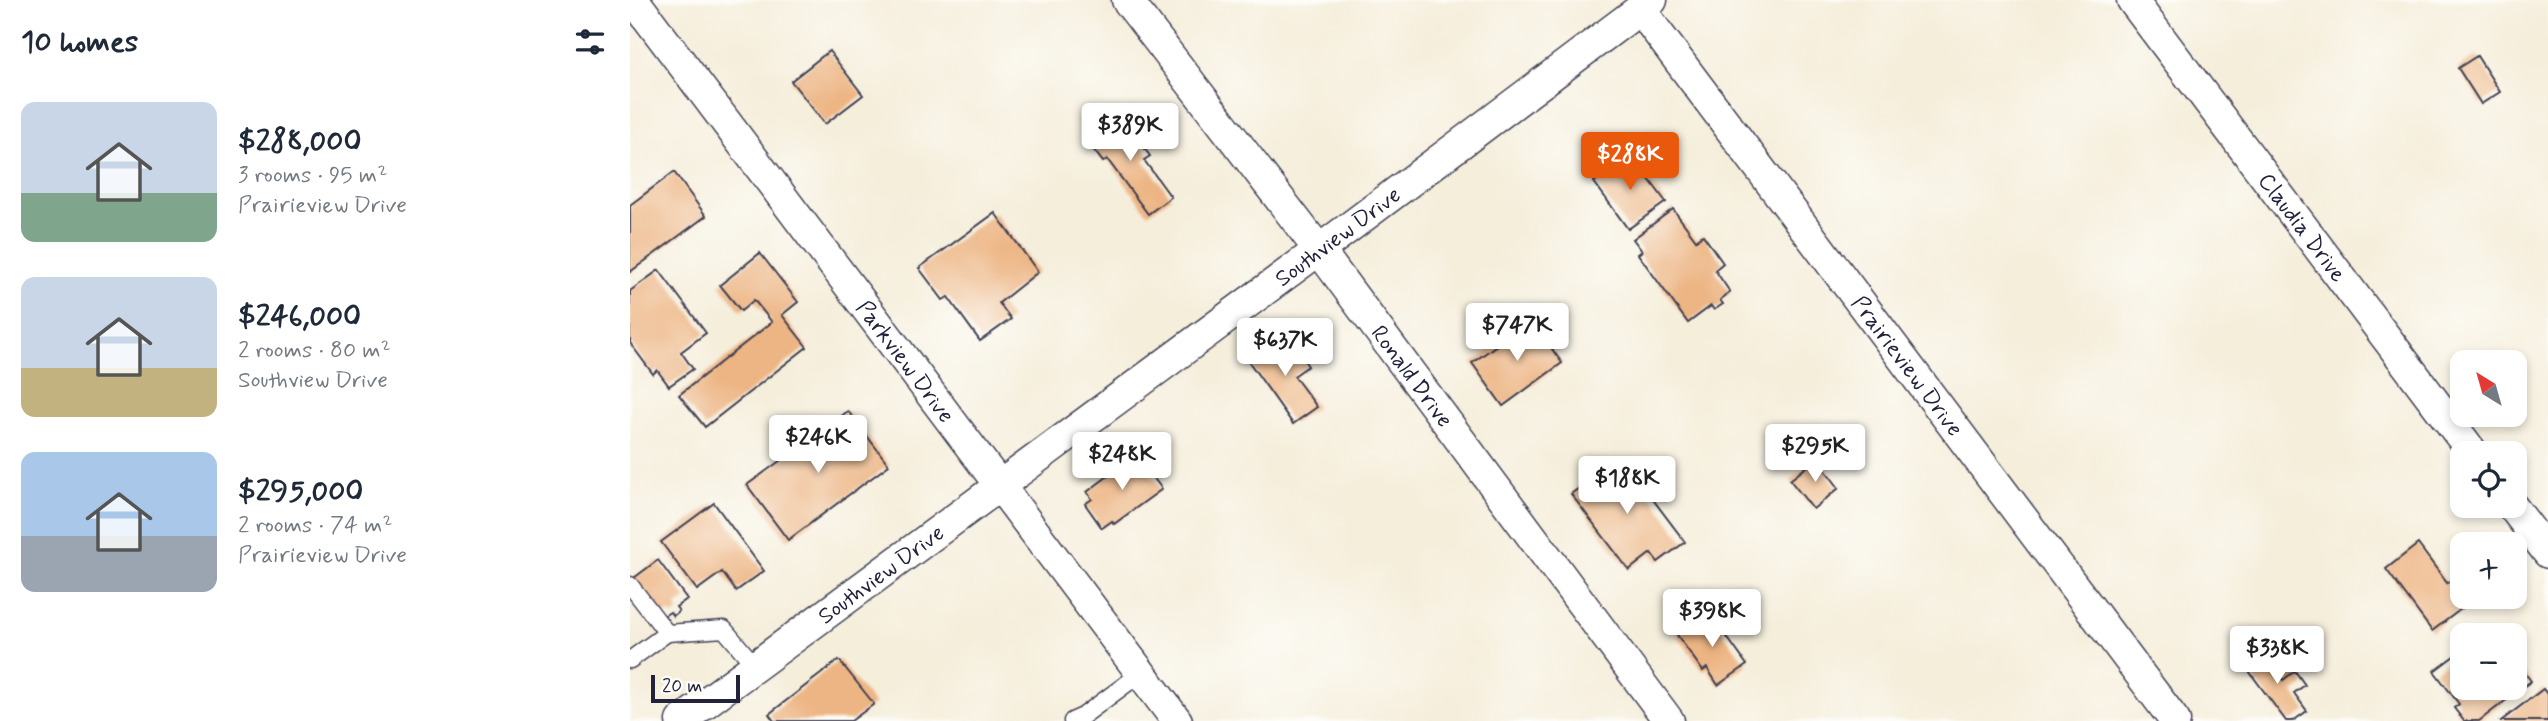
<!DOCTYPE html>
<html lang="en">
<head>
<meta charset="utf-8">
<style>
	:root { --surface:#fff; --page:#f6f6f7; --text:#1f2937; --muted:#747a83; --accent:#ea580c }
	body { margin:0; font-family:Mynerve,sans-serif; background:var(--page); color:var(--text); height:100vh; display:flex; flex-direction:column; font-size:26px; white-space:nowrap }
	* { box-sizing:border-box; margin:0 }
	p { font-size:23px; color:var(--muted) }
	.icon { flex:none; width:38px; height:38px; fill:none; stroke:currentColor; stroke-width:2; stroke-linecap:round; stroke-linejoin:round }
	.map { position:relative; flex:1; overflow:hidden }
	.panel { display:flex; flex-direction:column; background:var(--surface); width:630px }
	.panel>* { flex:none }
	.needle { width:46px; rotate:323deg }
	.tools { position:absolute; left:1820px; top:350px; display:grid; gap:14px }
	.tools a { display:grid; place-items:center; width:77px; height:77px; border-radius:14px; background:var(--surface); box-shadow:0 4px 10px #0003; font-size:35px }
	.scale { position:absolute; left:21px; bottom:18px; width:89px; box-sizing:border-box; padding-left:7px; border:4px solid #22223b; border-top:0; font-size:19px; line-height:24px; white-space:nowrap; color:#22223b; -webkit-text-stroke:5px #fdfcf7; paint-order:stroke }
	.price { position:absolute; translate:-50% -60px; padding:0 16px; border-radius:7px; background:#fff; color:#222; font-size:23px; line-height:46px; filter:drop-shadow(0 2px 4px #0008) }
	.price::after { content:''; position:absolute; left:50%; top:42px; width:21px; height:16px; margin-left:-10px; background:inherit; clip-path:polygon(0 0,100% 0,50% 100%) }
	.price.selected { background:var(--accent); color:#fff }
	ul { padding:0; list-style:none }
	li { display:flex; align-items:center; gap:21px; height:175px; padding:0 21px }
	li span { display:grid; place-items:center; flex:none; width:196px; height:140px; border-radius:14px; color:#555 }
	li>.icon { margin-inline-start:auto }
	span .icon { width:84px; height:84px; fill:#fffc; stroke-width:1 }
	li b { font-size:30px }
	h2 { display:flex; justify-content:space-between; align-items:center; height:84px; padding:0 21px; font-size:30px }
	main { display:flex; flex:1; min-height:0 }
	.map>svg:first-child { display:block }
	.building { fill:#edb584 }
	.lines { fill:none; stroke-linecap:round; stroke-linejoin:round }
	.service-casing { stroke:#424153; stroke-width:19 }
	.minor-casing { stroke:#424153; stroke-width:33 }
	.service { stroke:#fff; stroke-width:16 }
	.minor { stroke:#fff; stroke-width:30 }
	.labels { text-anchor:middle; stroke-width:5; stroke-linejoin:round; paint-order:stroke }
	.street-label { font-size:23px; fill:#22223b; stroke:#fdfcf7 }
</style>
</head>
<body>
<main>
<section class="panel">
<h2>10 homes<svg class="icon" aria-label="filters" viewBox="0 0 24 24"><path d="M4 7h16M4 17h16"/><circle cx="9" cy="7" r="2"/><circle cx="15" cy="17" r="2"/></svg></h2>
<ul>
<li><span style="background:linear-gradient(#c9d6e8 65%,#7fa58c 0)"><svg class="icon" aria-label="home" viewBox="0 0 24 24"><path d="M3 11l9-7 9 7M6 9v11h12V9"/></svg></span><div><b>$288,000</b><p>3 rooms · 95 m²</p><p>Prairieview Drive</p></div></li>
<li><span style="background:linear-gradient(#c9d6e8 65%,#c2b280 0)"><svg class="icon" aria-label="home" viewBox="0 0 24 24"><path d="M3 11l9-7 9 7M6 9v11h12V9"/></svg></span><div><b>$246,000</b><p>2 rooms · 80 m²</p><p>Southview Drive</p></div></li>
<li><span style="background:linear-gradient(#a9c7e8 60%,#9aa5b1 0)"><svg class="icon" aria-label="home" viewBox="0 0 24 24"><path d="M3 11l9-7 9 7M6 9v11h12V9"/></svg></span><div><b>$295,000</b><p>2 rooms · 74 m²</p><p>Prairieview Drive</p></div></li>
</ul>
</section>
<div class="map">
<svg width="1918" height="721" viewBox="0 0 1918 721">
	<rect width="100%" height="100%" fill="#fdfcf7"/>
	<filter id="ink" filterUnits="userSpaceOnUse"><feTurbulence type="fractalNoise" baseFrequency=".0143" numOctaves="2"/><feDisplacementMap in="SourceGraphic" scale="14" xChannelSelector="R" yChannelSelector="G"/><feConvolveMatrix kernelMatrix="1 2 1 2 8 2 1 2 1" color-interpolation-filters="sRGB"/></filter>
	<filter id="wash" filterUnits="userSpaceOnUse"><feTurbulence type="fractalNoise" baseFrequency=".00686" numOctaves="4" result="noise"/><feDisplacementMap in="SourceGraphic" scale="28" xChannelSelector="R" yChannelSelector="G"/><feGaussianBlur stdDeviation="1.57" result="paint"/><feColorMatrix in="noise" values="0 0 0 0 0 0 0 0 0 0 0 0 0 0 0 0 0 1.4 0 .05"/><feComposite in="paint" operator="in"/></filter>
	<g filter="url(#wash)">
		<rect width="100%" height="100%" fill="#f5eedb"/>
		<g id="blocks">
			<g class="building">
				<polygon points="199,51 233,95 195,124 161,81"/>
				<polygon points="1847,56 1870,92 1851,104 1828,68"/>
				<polygon points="490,116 520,156 514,160 541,197 518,214 477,159 473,162 457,141"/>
				<polygon points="1001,155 1036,202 998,229 964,182"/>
				<polygon points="44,172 76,216 0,272 0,205"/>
				<polygon points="1043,209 1066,240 1073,235 1093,263 1085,270 1100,292 1090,300 1093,304 1084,310 1081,306 1058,323 1008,254 1012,251 1003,239"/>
				<polygon points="365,213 408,272 369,303 381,319 350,341 318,297 313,300 289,268"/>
				<polygon points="130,253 168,302 152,315 177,347 75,427 49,395 142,322 124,300 111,311 90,285"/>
				<polygon points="29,270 76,333 51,352 63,369 39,386 27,370 23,374 0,343 0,291"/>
				<polygon points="901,320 932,363 873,406 842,363"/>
				<polygon points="657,335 678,366 664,376 687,407 663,424 619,362"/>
				<polygon points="218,411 259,465 158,540 117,485"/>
				<polygon points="506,455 532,489 484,524 482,521 472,528 455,504 462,499 457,492"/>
				<polygon points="1187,459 1209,488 1183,509 1160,480"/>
				<polygon points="986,461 995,473 1000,469 1055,542 1028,562 1021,553 999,570 941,494"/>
				<polygon points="84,503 134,571 106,591 92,572 67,590 31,542"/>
				<polygon points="1788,544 1817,583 1829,574 1832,579 1832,597 1847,597 1802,631 1756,569"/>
				<polygon points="28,560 57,599 46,607 49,611 43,616 40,612 29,619 0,581"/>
				<polygon points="1079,612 1117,665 1088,685 1077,668 1073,671 1047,635"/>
				<polygon points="1631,650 1653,680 1665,671 1675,685 1664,693 1677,711 1663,721 1656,721 1613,663"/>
				<polygon points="1832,650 1832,688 1885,688 1885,660 1901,681 1849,721 1834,721 1824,708 1829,704 1804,671"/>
				<polygon points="209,660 244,704 221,721 144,721 139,714"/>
				<polygon points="1913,689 1918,695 1918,721 1871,721"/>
			</g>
		</g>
	</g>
	<g filter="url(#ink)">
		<use href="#blocks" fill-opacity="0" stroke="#424153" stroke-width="2"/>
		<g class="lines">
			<defs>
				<g id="service">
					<polyline points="0,585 37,633 0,660"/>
					<polyline points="37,633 94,629 125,666"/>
					<polyline points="442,721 453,716 511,673"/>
				</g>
				<g id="minor">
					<path id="s1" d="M4 0 547 721"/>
					<path id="s2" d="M497 0 689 250 1039 721"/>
					<path id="s3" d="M1502 0 1843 453"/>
					<path id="s4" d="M1010 9 1545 721"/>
					<polyline points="1882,506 1918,553"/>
					<path id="s5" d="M51 721 689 250 1022 0"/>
				</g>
			</defs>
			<use href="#service" class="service-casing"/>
			<use href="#minor" class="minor-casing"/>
			<use href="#service" class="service"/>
			<use href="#minor" class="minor"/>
		</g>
	</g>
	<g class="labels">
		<g class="street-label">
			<text dy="8" stroke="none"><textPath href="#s3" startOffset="284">Claudia Drive</textPath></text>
			<text dy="8" stroke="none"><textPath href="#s5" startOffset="816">Southview Drive</textPath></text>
			<text dy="8" stroke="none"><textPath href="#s1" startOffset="452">Parkview Drive</textPath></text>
			<text dy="8" stroke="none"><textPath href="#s4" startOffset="446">Prairieview Drive</textPath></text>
			<text dy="8" stroke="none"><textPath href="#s2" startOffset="472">Ronald Drive</textPath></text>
			<text dy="8" stroke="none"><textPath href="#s5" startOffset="248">Southview Drive</textPath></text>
		</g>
	</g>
</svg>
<div class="tools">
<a><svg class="needle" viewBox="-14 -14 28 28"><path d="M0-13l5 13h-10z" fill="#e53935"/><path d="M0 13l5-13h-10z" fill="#747a83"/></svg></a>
<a><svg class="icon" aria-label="locate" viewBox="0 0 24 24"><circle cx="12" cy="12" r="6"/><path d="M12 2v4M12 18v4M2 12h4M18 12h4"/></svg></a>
<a>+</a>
<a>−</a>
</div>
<div class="scale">20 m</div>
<b class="price" style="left:500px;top:163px">$389K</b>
<b class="price selected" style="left:1000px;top:192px">$288K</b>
<b class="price" style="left:887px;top:363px">$747K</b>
<b class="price" style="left:655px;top:378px">$637K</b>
<b class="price" style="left:188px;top:475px">$246K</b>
<b class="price" style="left:1185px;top:484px">$295K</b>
<b class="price" style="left:492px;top:492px">$248K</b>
<b class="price" style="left:997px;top:516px">$188K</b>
<b class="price" style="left:1082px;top:649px">$398K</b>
<b class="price" style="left:1647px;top:686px">$338K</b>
</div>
</main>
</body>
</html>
